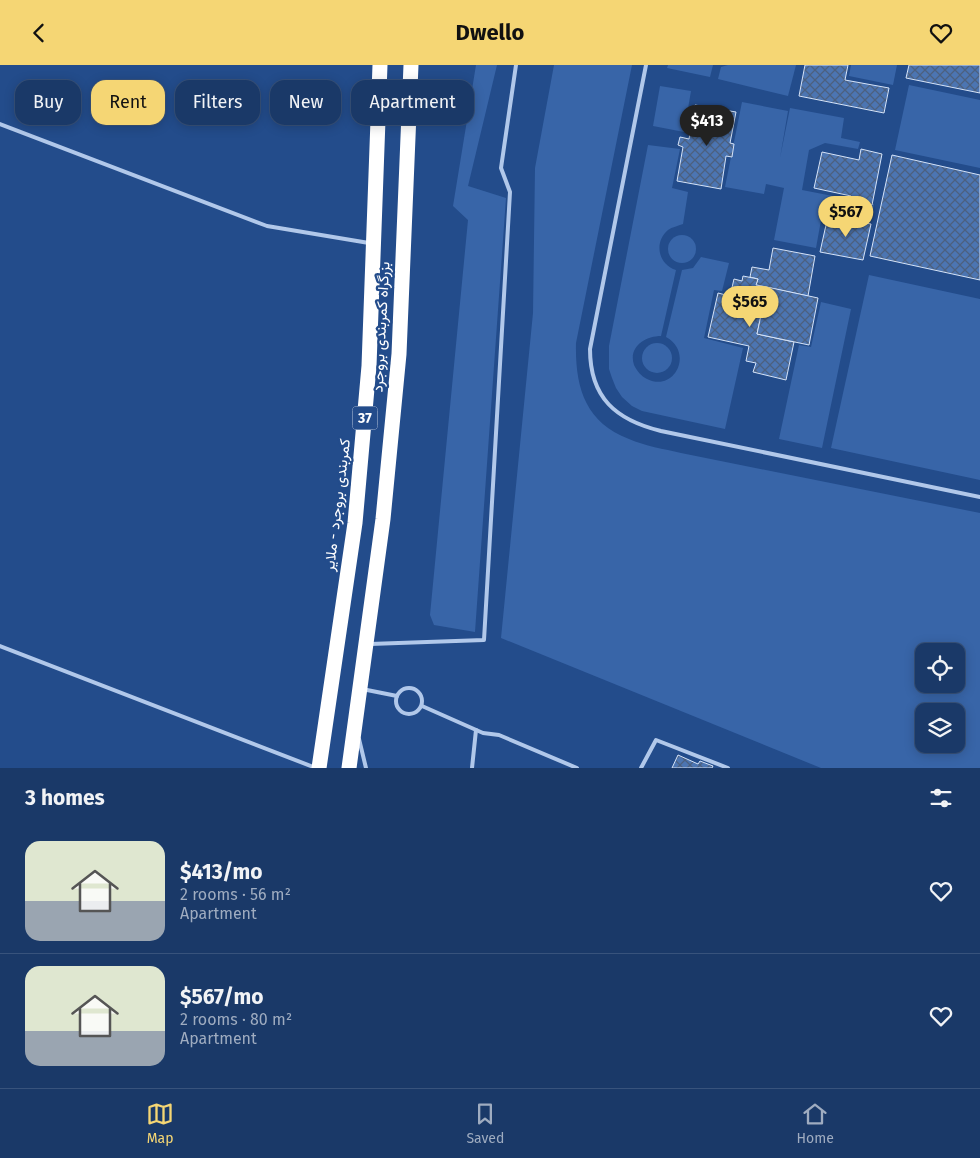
<!DOCTYPE html>
<html lang="en">
<head>
<meta charset="utf-8">
<style>
	:root { --surface:#1a3968; --page:#274471; --text:#f1f3f6; --muted:#9facc0; --line:#38537c; --accent:#f5d674 }
	body { margin:0; font-family:"Fira Sans",Vazirmatn,sans-serif; background:var(--page); color:var(--text); height:100vh; display:flex; flex-direction:column; font-size:19px; white-space:nowrap }
	* { box-sizing:border-box; margin:0 }
	p { font-size:16px; color:var(--muted) }
	.icon { flex:none; width:28px; height:28px; fill:none; stroke:currentColor; stroke-width:2; stroke-linecap:round; stroke-linejoin:round }
	.map { position:relative; height:703px; overflow:hidden }
	.side { display:flex; flex-direction:column; background:var(--surface); flex:1 }
	.side>* { flex:none }
	.top-card { position:absolute; left:15px; top:15px; width:500px; height:45px; display:flex; gap:10px }
	.tools { position:absolute; left:915px; top:578px; display:grid; gap:10px }
	.tools a { display:grid; place-items:center; width:50px; height:50px; border-radius:10px; background:var(--surface); box-shadow:0 2px 12px #0003,0 0 0 1px var(--line); font-size:25px }
	.price { position:absolute; translate:-50% -42px; padding:0 11px; border-radius:18px; background:var(--accent); color:#111; font-size:16px; line-height:32px; filter:drop-shadow(0 1px 2px #0008) }
	.price::after { content:''; position:absolute; left:50%; top:30px; width:15px; height:11px; margin-left:-8px; background:inherit; clip-path:polygon(0 0,100% 0,50% 100%) }
	.price.current { background:#222; color:#fff }
	ul { padding:0; list-style:none }
	li { display:flex; align-items:center; gap:15px; height:125px; padding:0 25px }
	li+li { border-top:1px solid var(--line) }
	li span { display:grid; place-items:center; flex:none; width:140px; height:100px; border-radius:15px; color:#555 }
	li>.icon { margin-inline-start:auto }
	span .icon { width:60px; height:60px; fill:#fffc; stroke-width:1 }
	li b { font-size:21px }
	h2 { display:flex; justify-content:space-between; align-items:center; height:60px; padding:0 25px; font-size:21px }
	.chip { padding:0 18px; border-radius:15px; background:var(--surface); box-shadow:0 2px 12px #0003,0 0 0 1px var(--line); font-size:18px; line-height:45px }
	.chip.current { background:var(--accent); color:#111 }
	header { display:flex; justify-content:space-between; align-items:center; height:65px; padding:0 25px; background:var(--accent); color:#111; font-size:22px; font-weight:700 }
	.tabs { display:flex; justify-content:space-around; align-items:center; height:70px; border-top:1px solid var(--line); background:var(--surface); font-size:14px; color:var(--muted) }
	.tabs a { display:grid; justify-items:center; gap:2px }
	.tabs .current { color:var(--accent) }
	.map>svg:first-child { display:block }
	.green { fill:#3865a8; fill-rule:evenodd }
	.building { fill:url(#building-cross-hatch); stroke:#d5e3f8 }
	.lines { fill:none; stroke-linecap:round; stroke-linejoin:round }
	.lane { stroke:#b1c8ea; stroke-width:4 }
	.highway { stroke:#fff; stroke-width:15 }
	.labels { text-anchor:middle; stroke-width:4.5; stroke-linejoin:round; paint-order:stroke }
	.shield { fill:#234c8b; stroke:#bdc9dc; stroke-width:1 }
	.shield-label { font-size:14px; font-weight:bold; fill:#fff }
	.street-label { font-size:15px; fill:#fff; stroke:#234c8b }
</style>
</head>
<body>
<header><svg class="icon" aria-label="back" viewBox="0 0 24 24"><path d="M15 5l-7 7 7 7"/></svg>Dwello<svg class="icon" aria-label="heart" viewBox="0 0 24 24"><path d="M12 20l-8-8c-3-5 5-10 8-4 3-6 11-1 8 4z"/></svg></header>
<div class="map">
<svg width="980" height="703" viewBox="0 0 980 703">
	<defs>
		<pattern id="building-cross-hatch" width="8" height="8" patternUnits="userSpaceOnUse" patternTransform="scale(1.25)"><rect width="8" height="8" fill="#4c75b2"/><path d="M0 0l8 8M0 8l8-8" fill="none" stroke="#4c607f"/></pattern>
	</defs>
	<rect width="100%" height="100%" fill="#234c8b"/>
	<g class="green">
		<polygon points="476,0 497,0 468,121 506,133 475,567 434,560 430,550 468,155 453,141"/>
		<path d="M554 0H632L576 278C575 322 585 357 629 374 645 381 664 384 681 388L980 448V703H821L501 573 533 248 535 103ZM924 586H956V619H924ZM924 646H956V679H924Z"/>
		<polygon points="668,0 713,0 710,12 667,3"/>
		<polygon points="728,0 796,0 788,31 718,14 721,2"/>
		<polygon points="851,0 897,0 893,20 849,11"/>
		<polygon points="909,20 980,35 980,103 895,85"/>
		<polygon points="660,21 691,26 684,67 653,61"/>
		<polygon points="742,37 788,46 780,93 790,43 844,53 841,73 860,77 858,84 825,78 809,85 802,125 874,139 872,153 823,144 816,183 774,175 784,123 766,119 764,129 725,122"/>
		<path d="M648 80 680 84 672 123 688 127 683 159C678 161 672 162 668 165 653 178 659 200 676 205L661 271C645 271 628 282 634 300 637 306 641 311 647 314 675 328 694 287 666 272L682 205 693 203 701 192 729 198 722 226 714 225 704 273 743 283 725 364 642 346 632 341 622 332 616 323 612 313 609 304V281Z"/>
		<circle cx="682" cy="184" r="14"/>
		<polygon points="869,210 980,234 980,415 831,383"/>
		<polygon points="821,237 851,244 822,383 779,374 799,280 811,282"/>
		<circle cx="657" cy="293" r="15"/>
	</g>
	<g class="building">
		<polygon points="805,0 848,0 845,15 889,23 884,48 799,31"/>
		<polygon points="909,0 980,0 980,28 906,13"/>
		<polygon points="695,40 736,47 730,78 734,79 732,92 726,91 721,124 677,116 683,82 678,80 680,72 689,74"/>
		<polygon points="861,84 882,89 872,140 850,136 851,131 814,123 822,87 859,95"/>
		<polygon points="892,90 980,110 980,215 870,191"/>
		<polygon points="828,151 871,159 863,195 820,187"/>
		<polygon points="773,183 815,191 808,231 756,220 758,214 750,212 752,202 769,205"/>
		<polygon points="743,211 758,214 756,220 767,222 757,269 794,277 786,315 753,307 756,298 746,296 749,281 708,272 718,228 730,231 734,214 742,216"/>
		<polygon points="767,222 818,233 809,280 757,269"/>
		<polygon points="678,690 698,699 700,696 713,701 712,703 672,703"/>
	</g>
	<g class="lines">
		<g class="lane">
			<path d="M646 0 590 284C590 333 616 355 661 366L980 432"/>
			<polyline points="0,59 267,161 369,178"/>
			<polyline points="370,579 484,575 510,127 501,103 516,0"/>
			<polyline points="0,581 316,703"/>
			<circle cx="409" cy="636" r="13"/>
			<polyline points="362,624 397,631"/>
			<polyline points="422,641 483,668 499,670 577,703"/>
			<polyline points="359,674 366,703"/>
			<polyline points="472,703 476,665"/>
			<polyline points="641,703 656,675 728,703"/>
		</g>
		<g class="highway">
			<polyline points="319,703 355,458 369,301 380,0"/>
			<polyline points="349,703 383,454 399,289 411,0"/>
		</g>
	</g>
	<g class="labels">
		<rect class="shield" x="352.5" y="341.5" width="25" height="23" rx="4"/>
		<g class="shield-label">
			<text x="365" y="358">37</text>
		</g>
		<g class="street-label">
			<text transform="translate(381 262) rotate(-87)" y="5">بزرگراه کمربندی بروجرد</text>
			<text transform="translate(337 440) rotate(-83)" y="5">کمربندی بروجرد - ملایر</text>
		</g>
	</g>
</svg>
<div class="tools">
<a><svg class="icon" aria-label="locate" viewBox="0 0 24 24"><circle cx="12" cy="12" r="6"/><path d="M12 2v4M12 18v4M2 12h4M18 12h4"/></svg></a>
<a><svg class="icon" aria-label="layers" viewBox="0 0 24 24"><path d="M12 4l9 5-9 5-9-5zM3 14l9 5 9-5"/></svg></a>
</div>
<b class="price current" style="left:707px;top:82px">$413</b>
<b class="price" style="left:846px;top:173px">$567</b>
<b class="price" style="left:750px;top:263px">$565</b>
<div class="top-card">
<a class="chip">Buy</a>
<a class="chip current">Rent</a>
<a class="chip">Filters</a>
<a class="chip">New</a>
<a class="chip">Apartment</a>
</div>
</div>
<section class="side">
<h2>3 homes<svg class="icon" aria-label="filters" viewBox="0 0 24 24"><path d="M4 7h16M4 17h16"/><circle cx="9" cy="7" r="2"/><circle cx="15" cy="17" r="2"/></svg></h2>
<ul>
<li><span style="background:linear-gradient(#dfe7d0 60%,#9aa5b1 0)"><svg class="icon" aria-label="home" viewBox="0 0 24 24"><path d="M3 11l9-7 9 7M6 9v11h12V9"/></svg></span><div><b>$413/mo</b><p>2 rooms · 56 m²</p><p>Apartment</p></div><svg class="icon" aria-label="heart" viewBox="0 0 24 24"><path d="M12 20l-8-8c-3-5 5-10 8-4 3-6 11-1 8 4z"/></svg></li>
<li><span style="background:linear-gradient(#dfe7d0 65%,#9aa5b1 0)"><svg class="icon" aria-label="home" viewBox="0 0 24 24"><path d="M3 11l9-7 9 7M6 9v11h12V9"/></svg></span><div><b>$567/mo</b><p>2 rooms · 80 m²</p><p>Apartment</p></div><svg class="icon" aria-label="heart" viewBox="0 0 24 24"><path d="M12 20l-8-8c-3-5 5-10 8-4 3-6 11-1 8 4z"/></svg></li>
</ul>
</section>
<nav class="tabs">
<a class="current"><svg class="icon" aria-label="map" viewBox="0 0 24 24"><path d="M3 6l6-2 6 2 6-2v14l-6 2-6-2-6 2zM9 4v14M15 6v14"/></svg>Map</a>
<a><svg class="icon" aria-label="saved" viewBox="0 0 24 24"><path d="M7 4h10v16l-5-4-5 4z"/></svg>Saved</a>
<a><svg class="icon" aria-label="home" viewBox="0 0 24 24"><path d="M3 11l9-7 9 7M6 9v11h12V9"/></svg>Home</a>
</nav>
</body>
</html>
